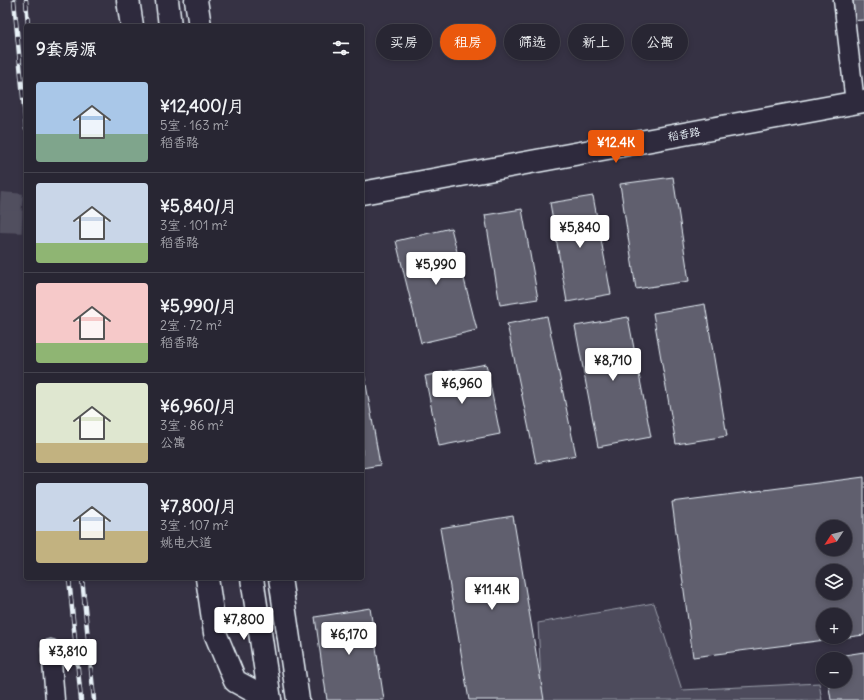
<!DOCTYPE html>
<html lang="zh">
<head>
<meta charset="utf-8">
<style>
	:root { --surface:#282633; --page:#302e3b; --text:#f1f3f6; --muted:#a5a5ac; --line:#44434e; --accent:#ea580c }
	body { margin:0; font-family:Delius,"LXGW WenKai TC",sans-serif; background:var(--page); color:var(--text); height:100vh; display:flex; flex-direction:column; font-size:15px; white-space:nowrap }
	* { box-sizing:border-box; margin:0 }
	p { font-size:13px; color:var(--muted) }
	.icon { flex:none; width:22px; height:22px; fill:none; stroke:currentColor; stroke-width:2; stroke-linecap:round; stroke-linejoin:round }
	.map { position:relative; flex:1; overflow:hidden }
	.side { position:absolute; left:24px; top:24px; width:340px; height:556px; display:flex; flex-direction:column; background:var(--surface); border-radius:4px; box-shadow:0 2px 6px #0003,0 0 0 1px var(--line) }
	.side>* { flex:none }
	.top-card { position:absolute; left:376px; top:24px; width:380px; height:36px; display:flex; gap:8px }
	.needle { width:26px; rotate:234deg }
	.controls { position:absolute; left:816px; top:520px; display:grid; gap:8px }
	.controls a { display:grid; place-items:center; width:36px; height:36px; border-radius:50%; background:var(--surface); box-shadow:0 2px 6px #0003,0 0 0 1px var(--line); font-size:20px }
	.price { position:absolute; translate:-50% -34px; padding:0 9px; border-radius:4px; background:#fff; color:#222; font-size:13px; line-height:26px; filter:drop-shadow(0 1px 2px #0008) }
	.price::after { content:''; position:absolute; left:50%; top:24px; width:12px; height:9px; margin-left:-6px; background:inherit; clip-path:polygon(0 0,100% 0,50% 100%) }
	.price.active { background:var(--accent); color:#fff }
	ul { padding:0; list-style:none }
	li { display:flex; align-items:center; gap:12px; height:100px; padding:0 12px }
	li+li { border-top:1px solid var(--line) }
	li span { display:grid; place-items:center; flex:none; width:112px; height:80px; border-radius:4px; color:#555 }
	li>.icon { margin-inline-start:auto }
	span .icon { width:48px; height:48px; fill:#fffc; stroke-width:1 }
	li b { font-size:17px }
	h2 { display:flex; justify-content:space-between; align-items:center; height:48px; padding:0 12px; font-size:17px }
	.chip { padding:0 14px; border-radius:18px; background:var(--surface); box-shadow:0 2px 6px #0003,0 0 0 1px var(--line); font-size:14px; line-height:36px }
	.chip.active { background:var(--accent); color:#fff }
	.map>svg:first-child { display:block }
	.green { fill:#4d4b5c; stroke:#9a9eaa }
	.building { fill:#605e6e; stroke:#e8f1f8; fill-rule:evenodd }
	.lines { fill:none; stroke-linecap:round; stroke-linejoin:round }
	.major-tunnel { stroke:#514f5f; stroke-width:22; stroke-dasharray:22 11; stroke-linecap:butt }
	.minor-casing { stroke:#e8f1f8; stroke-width:21 }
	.major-casing { stroke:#e8f1f8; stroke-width:25 }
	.minor { stroke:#2f2a3d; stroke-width:18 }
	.major { stroke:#2f2a3d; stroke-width:22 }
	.rail-casing { stroke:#e8f1f8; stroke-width:4.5 }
	.rail { stroke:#2f2a3d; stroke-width:3; stroke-dasharray:9; stroke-linecap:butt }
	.labels { text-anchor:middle; stroke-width:3; stroke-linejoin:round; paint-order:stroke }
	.street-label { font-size:11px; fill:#e8f1f8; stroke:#2f2a3d }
</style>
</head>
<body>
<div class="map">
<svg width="864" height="700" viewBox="0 0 864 700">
	<rect width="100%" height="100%" fill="#363244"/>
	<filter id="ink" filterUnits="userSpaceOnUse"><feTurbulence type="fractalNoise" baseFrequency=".025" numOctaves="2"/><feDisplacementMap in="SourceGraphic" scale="8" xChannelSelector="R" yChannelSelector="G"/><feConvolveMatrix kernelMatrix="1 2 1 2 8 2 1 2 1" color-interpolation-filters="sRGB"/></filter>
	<g filter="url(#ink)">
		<polygon class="green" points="654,603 682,690 819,683 822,700 542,700 538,623"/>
		<g class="building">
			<polygon points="846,0 864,0 864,20 848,21"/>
			<polygon points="673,177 689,281 636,289 620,184"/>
			<polygon points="593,196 611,294 567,302 550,203"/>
			<polygon points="522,209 538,299 500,305 485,215"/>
			<polygon points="451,228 477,330 421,343 396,241"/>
			<polygon points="705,304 727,436 676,444 653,313"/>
			<polygon points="547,316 576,455 536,463 507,324"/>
			<polygon points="628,317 651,437 598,447 575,326"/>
			<polygon points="362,361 380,465 362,468"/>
			<polygon points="486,364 500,434 439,446 425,376"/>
			<path d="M864 477V635L693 657 672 502ZM823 527H845V549H823ZM823 571H845V593H823ZM823 615H845V637H823Z"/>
			<polygon points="513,516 544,700 469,700 440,528"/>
			<polygon points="370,608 384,700 327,700 315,617"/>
			<polygon points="864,652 864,700 831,700 828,681 845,681 845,659 825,659 825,658"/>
		</g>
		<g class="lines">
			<g class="major-tunnel">
				<polyline points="0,203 26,205"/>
				<polyline points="0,221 26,222"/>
			</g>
			<defs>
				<g id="minor">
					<polyline points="843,0 855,103"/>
					<polyline points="51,649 55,700"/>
				</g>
				<g id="major">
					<polyline points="128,0 132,26"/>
					<polyline points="167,0 170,26"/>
					<polyline points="196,0 200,26"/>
					<polyline points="362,193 864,101"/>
					<polyline points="207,578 215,633 235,681 270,700"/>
					<polyline points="252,578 270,700"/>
					<polyline points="280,578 298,700"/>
				</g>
			</defs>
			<use href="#minor" class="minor-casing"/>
			<use href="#major" class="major-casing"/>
			<use href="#minor" class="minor"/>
			<use href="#major" class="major"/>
			<defs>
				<g id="rail">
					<polyline points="14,0 26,129"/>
					<polyline points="26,0 28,26"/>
					<polyline points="69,578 81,700"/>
					<polyline points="82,578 94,700"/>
				</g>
			</defs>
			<use href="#rail" class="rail-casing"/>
			<use href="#rail" class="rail"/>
		</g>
	</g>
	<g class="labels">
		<g class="street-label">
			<text transform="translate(684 134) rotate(-10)" y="4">稻香路</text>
		</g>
	</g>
</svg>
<div class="controls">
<a><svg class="needle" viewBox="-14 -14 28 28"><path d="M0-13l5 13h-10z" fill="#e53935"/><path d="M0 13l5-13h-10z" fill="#a5a5ac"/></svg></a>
<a><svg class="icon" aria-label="layers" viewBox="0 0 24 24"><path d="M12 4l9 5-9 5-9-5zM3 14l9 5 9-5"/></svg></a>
<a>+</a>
<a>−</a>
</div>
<b class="price active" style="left:616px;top:164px">¥12.4K</b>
<b class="price" style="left:580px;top:249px">¥5,840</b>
<b class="price" style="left:436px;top:286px">¥5,990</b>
<b class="price" style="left:613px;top:382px">¥8,710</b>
<b class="price" style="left:462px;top:405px">¥6,960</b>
<b class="price" style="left:492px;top:611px">¥11.4K</b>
<b class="price" style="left:244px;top:641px">¥7,800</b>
<b class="price" style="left:349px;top:656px">¥6,170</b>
<b class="price" style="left:68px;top:673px">¥3,810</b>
<div class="top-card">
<a class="chip">买房</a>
<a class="chip active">租房</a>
<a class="chip">筛选</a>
<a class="chip">新上</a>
<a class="chip">公寓</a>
</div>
<section class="side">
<h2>9套房源<svg class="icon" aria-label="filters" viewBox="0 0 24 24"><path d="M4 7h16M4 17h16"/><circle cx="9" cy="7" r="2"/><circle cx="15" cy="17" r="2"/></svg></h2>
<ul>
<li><span style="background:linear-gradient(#a9c7e8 65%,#7fa58c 0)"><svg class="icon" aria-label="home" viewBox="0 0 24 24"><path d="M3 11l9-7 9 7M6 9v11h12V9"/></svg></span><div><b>¥12,400/月</b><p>5室 · 163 m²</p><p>稻香路</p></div></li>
<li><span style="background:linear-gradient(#c9d6e8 75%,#8fb573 0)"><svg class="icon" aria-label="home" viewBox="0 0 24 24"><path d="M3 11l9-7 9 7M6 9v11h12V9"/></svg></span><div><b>¥5,840/月</b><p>3室 · 101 m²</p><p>稻香路</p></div></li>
<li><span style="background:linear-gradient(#f6c9c9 75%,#8fb573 0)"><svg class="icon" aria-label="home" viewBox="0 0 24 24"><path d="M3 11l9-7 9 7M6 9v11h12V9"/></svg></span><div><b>¥5,990/月</b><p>2室 · 72 m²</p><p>稻香路</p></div></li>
<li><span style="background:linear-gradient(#dfe7d0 75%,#c2b280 0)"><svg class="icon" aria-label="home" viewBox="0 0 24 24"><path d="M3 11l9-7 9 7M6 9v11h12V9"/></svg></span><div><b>¥6,960/月</b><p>3室 · 86 m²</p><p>公寓</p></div></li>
<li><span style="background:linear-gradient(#c9d6e8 60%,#c2b280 0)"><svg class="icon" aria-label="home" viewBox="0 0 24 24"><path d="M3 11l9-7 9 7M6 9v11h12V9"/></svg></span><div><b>¥7,800/月</b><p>3室 · 107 m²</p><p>姚电大道</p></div></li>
</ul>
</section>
</div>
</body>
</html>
